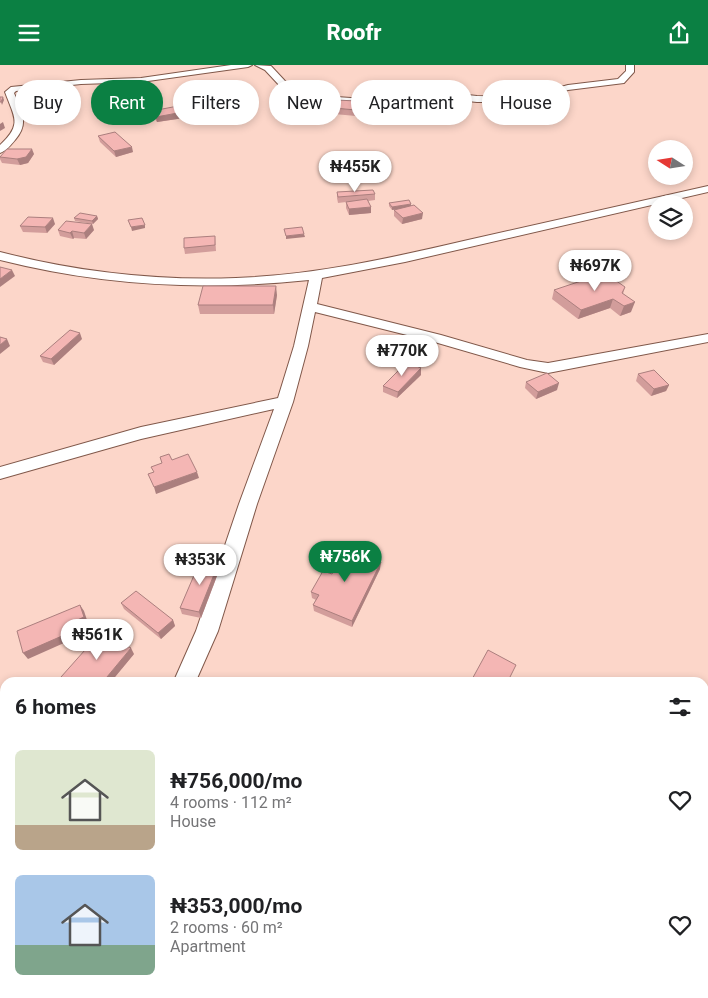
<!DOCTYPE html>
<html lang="en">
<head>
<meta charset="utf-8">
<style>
	:root { --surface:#fff; --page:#f2f2f2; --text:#202124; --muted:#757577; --accent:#0b8043 }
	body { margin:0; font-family:Roboto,sans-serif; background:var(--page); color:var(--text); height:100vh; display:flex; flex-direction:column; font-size:19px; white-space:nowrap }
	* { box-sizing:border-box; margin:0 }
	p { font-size:16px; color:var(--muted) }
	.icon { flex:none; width:28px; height:28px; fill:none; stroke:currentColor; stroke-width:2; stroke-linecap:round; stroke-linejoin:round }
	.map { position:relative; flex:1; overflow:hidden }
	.details { position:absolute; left:0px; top:612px; width:709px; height:321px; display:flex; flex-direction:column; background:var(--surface); border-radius:15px 15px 0 0; box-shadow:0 2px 8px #0003 }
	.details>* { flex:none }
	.guide { position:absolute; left:15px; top:15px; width:679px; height:45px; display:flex; gap:10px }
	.needle { width:32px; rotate:282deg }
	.controls { position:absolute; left:648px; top:75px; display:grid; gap:10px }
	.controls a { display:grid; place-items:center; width:45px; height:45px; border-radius:50%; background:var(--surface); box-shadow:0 2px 8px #0003; font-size:25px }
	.price { position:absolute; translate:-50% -42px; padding:0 11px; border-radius:18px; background:#fff; color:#222; font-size:16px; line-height:32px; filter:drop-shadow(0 1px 2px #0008) }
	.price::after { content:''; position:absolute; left:50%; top:30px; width:15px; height:11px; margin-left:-8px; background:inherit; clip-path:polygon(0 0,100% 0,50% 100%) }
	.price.current { background:var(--accent); color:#fff }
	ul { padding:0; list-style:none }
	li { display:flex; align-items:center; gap:15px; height:125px; padding:0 15px }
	li span { display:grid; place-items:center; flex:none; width:140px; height:100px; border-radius:8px; color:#555 }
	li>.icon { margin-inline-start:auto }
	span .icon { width:60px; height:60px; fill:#fffc; stroke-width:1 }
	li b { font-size:21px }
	h2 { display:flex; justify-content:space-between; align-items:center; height:60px; padding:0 15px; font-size:21px }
	.tag { padding:0 18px; border-radius:22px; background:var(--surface); box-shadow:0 2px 8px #0003; font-size:18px; line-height:45px }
	.tag.current { background:var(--accent); color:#fff }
	header { display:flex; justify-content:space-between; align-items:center; height:65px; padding:0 15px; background:var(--accent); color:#fff; font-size:22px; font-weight:800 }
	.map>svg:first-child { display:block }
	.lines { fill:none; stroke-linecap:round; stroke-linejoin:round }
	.minor-casing { stroke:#80584a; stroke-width:2 }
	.minor { fill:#fff; fill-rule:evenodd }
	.wall { fill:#d29d9b }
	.shaded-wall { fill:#ab7f7e }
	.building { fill:#f4b6b4; stroke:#ab7f7e }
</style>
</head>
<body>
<header><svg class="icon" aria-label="menu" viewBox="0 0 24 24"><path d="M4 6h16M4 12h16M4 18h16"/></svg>Roofr<svg class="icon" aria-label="share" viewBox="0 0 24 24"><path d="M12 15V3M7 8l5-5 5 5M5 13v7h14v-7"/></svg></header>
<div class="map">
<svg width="708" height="933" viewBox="0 0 708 933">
	<rect width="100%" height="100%" fill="#fcd6c9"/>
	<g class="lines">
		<defs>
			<g id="minor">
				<path d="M231 0H252L248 2 141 17 81 19 16 26 14 28C21 46 30 58 15 75 11 80 6 86 0 88V80C23 59 14 52 5 27L11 22 81 15 141 13Z"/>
				<polygon points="255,0 271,1 285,16 299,24 322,31 351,33 377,32 411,24 477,31 540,32 550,25 568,20 618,14 626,6 626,0 634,0 634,7 624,18 568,25 556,29 542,37 477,37 411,30 377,38 351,39 321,37 293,28 279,20 265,5"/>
				<path d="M708 121V127L405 197 322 213 317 239 441 270 527 295 548 298 708 269V277L548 308 520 302 431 276 315 247 308 281 293 337 257 439 218 566 195 618H173L196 566 239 439 274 344 141 374 0 414V402L141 362 278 333 294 281 309 215C204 226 102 221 0 195V187C78 207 156 216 236 213 315 210 391 193 468 175 548 157 628 139 708 121Z"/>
				<polygon points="5,891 5,924 0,927 0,893"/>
			</g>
		</defs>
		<use href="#minor" class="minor-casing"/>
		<use href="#minor" class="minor"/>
	</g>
	<g class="wall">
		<polygon points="434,39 434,45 430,49 405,46 405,40"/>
		<polygon points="191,40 215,50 197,53 192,46"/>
		<polygon points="358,41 356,51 334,49 334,43"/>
		<polygon points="152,46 183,47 184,53 157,57 153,51"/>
		<polygon points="98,71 133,87 116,92 100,77"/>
		<polygon points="34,89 28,98 20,100 2,98 0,94 0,91"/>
		<polygon points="337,127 375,129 375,135 368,136 371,142 371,148 349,150 346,143 346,137 338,138 337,133"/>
		<polygon points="389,138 411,141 422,154 402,159 394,151 394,145 398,144 392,145 389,141"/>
		<polygon points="97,151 98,154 93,159 75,156 74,153"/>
		<polygon points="55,159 47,168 23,167 20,161"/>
		<polygon points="58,165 94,165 86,174 74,173 73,174 60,171"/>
		<polygon points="215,171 216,186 185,189 184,183"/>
		<polygon points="625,222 623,229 631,247 620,251 610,243 578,254 552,234 554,225"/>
		<polygon points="277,230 274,249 200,249 198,240"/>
		<polygon points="82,274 54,300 43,297 40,291"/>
		<polygon points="638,309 669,320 666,326 651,331 636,316"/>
		<polygon points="421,310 397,333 383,327 383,321"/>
		<polygon points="526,317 557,325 536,334 525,323"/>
		<polygon points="328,497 380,504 352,562 314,546 313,540 316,535 312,533 311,527 332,509 334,505 329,503"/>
		<polygon points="220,503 201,553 182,549 180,543"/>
		<polygon points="121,538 173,555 175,561 161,574 124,544"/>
		<polygon points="134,589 110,618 66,618 61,612"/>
		<polygon points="704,709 708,710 708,784 704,783"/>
	</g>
	<g class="shaded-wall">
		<polygon points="3,32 4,35 2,40 1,37"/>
		<polygon points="434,39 434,45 430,49 430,44"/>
		<polygon points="214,45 215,50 197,53 197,47"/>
		<polygon points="183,47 184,53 157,57 156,52"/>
		<polygon points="3,57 5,63 0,66 0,59"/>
		<polygon points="132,82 133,87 116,92 114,86"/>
		<polygon points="32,84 34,89 28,98 20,100 17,94"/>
		<polygon points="411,139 411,142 392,145 392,142"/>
		<polygon points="371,142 371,148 349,150 349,144"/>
		<polygon points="423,148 422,154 402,159 403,153"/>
		<polygon points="97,151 98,154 93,159 92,156"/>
		<polygon points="53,153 55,159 47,168 45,162"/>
		<polygon points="92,159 94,165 86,174 84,168"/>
		<polygon points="145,160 145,163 132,166 131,162"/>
		<polygon points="72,166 74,173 73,174 70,168"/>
		<polygon points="304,169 305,172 286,174 286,171"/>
		<polygon points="12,205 15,211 0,222 0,214"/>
		<polygon points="276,221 277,230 274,249 273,240"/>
		<polygon points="613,234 610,243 578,254 581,245"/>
		<polygon points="635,237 631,247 620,251 624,241"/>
		<polygon points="80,268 82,274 54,300 51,294"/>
		<polygon points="7,274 10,281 0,289 0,280"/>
		<polygon points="421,303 421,310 397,333 398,327"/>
		<polygon points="559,318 557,325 536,334 538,327"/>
		<polygon points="669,320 666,326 651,331 654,324"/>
		<polygon points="197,407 199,413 156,429 154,422"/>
		<polygon points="219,497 220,503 201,553 199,547"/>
		<polygon points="381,497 380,504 352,562 352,556"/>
		<polygon points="80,540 84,546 88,558 79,561 82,570 28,594 23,588 75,556"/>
		<polygon points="173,555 175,561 161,574 158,568"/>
		<polygon points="131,583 134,589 110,618 102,618"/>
	</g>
	<g class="building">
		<polygon points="0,32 3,32 1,37 0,37"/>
		<polygon points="335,35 358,36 356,45 334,43"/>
		<polygon points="409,36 434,39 430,44 405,40"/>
		<polygon points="208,38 214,45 197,47 191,40"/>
		<polygon points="178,41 183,47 156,52 152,46"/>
		<polygon points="115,67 132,82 114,86 98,71"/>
		<polygon points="7,84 32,84 26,92 17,94 0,92"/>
		<polygon points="373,125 375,129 338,132 337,127"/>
		<polygon points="367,134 371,142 349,144 346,137"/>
		<polygon points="409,135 411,139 392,142 389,138"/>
		<polygon points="414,140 423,148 403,153 394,145"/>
		<polygon points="80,148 97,151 92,156 74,153"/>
		<polygon points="28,152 53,153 45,162 20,161"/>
		<polygon points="142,153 145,160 131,162 128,155"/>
		<polygon points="66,156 92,159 84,168 72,166 70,168 58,165"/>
		<polygon points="302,162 304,169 286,171 284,164"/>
		<polygon points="215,171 215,180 184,183 184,173"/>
		<polygon points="0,202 12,205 0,214"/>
		<polygon points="605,208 625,222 622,228 635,237 624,241 613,234 581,245 554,225"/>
		<polygon points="203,221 276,221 273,240 198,240"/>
		<polygon points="70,265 80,268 51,294 40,291"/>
		<polygon points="0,272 7,274 0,280"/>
		<polygon points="407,297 421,303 398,327 383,321"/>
		<polygon points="654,305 669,320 654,324 638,309"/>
		<polygon points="547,308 559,318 538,327 526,317"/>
		<polygon points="169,389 172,395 188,389 197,407 154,422 148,409 154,407 151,402 162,398 160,392"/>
		<polygon points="336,482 381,497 352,556 313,540 319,530 311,527 323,506 332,509 337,500 328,497"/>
		<polygon points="201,494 219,497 199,547 180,543"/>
		<polygon points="136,526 173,555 158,568 121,538"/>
		<polygon points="80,540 84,552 75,556 78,564 23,588 17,566"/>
		<polygon points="101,567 131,583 102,618 72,618 61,612"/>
		<polygon points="488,585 516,600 507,618 470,618"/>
		<polygon points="704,709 708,710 708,776 704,775"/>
	</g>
</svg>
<div class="controls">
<a><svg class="needle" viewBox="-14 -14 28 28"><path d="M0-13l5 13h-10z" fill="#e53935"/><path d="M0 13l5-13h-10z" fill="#757577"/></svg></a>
<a><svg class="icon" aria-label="layers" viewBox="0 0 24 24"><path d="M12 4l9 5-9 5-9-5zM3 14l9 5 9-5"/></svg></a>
</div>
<b class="price" style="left:355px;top:128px">₦455K</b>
<b class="price" style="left:595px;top:227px">₦697K</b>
<b class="price" style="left:402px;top:312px">₦770K</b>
<b class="price current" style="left:345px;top:518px">₦756K</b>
<b class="price" style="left:200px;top:521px">₦353K</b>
<b class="price" style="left:97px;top:596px">₦561K</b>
<div class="guide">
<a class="tag">Buy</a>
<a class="tag current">Rent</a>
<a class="tag">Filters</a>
<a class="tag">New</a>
<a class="tag">Apartment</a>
<a class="tag">House</a>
</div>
<section class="details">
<h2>6 homes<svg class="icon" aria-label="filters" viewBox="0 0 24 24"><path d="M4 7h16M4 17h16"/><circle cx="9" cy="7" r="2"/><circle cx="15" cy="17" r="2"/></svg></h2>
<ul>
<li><span style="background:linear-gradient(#dfe7d0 75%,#b9a48a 0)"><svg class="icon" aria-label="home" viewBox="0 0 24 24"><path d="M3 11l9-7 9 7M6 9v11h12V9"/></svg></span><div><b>₦756,000/mo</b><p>4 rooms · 112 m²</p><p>House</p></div><svg class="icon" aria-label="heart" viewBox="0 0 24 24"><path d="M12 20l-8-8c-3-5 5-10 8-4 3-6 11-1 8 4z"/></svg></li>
<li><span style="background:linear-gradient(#a9c7e8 70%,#7fa58c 0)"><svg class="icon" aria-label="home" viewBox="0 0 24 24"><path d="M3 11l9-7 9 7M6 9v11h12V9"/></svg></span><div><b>₦353,000/mo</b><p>2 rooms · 60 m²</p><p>Apartment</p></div><svg class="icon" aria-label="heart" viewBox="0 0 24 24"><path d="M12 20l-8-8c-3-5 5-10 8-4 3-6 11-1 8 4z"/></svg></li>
</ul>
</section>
</div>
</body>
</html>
